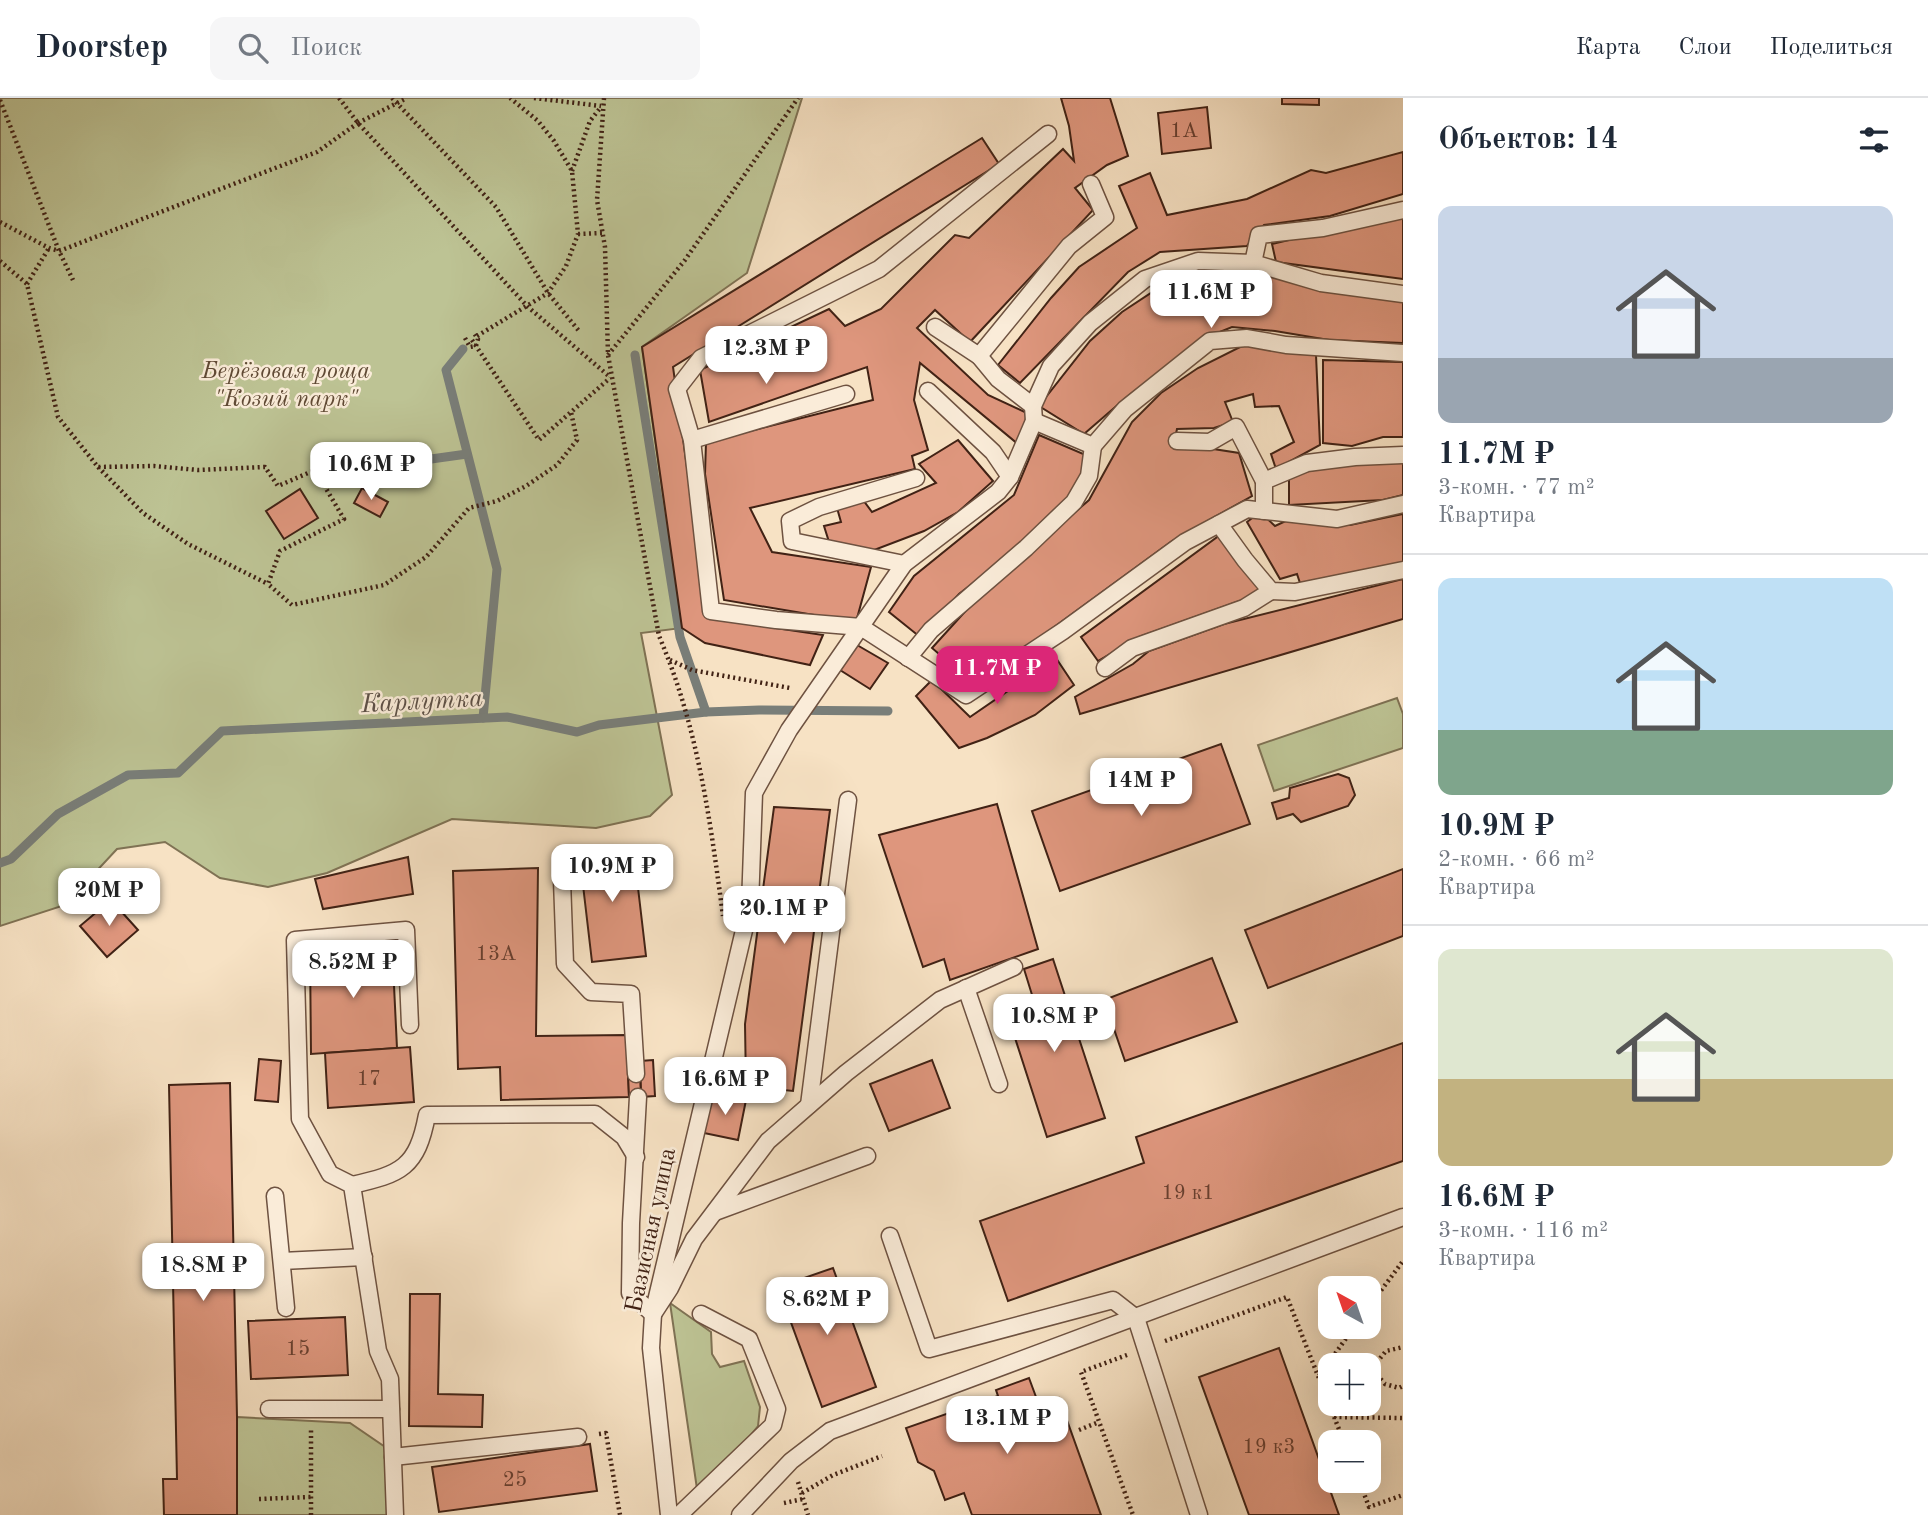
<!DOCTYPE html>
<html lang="ru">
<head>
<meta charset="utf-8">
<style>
	:root { --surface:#fff; --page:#f6f6f7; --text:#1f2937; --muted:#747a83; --line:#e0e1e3; --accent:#db2777 }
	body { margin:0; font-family:"Old Standard TT",serif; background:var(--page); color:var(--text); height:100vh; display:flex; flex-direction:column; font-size:26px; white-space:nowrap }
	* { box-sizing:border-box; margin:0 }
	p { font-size:23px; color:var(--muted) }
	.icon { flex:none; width:38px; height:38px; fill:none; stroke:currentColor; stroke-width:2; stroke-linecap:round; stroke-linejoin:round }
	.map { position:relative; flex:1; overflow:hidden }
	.side { display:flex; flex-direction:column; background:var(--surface); width:525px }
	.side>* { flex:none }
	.needle { width:46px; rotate:320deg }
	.fabs { position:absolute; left:1318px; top:1178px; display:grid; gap:14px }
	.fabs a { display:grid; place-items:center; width:63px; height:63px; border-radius:14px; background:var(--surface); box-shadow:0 7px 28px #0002; font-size:35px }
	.price { position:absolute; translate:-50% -60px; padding:0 16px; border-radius:14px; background:#fff; color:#222; font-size:23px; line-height:46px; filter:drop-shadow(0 2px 4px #0008) }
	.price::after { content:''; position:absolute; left:50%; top:42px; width:21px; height:16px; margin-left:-10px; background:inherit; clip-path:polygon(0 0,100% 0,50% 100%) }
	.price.active { background:var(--accent); color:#fff }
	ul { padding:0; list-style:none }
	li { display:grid; align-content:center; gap:14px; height:371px; padding:0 35px }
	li+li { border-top:2px solid var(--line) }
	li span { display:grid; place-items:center; height:217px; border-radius:14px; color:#555 }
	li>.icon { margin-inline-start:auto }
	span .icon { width:126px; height:126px; fill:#fffc; stroke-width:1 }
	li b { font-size:30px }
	h2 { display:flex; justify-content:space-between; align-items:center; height:84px; padding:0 35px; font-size:30px }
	header { display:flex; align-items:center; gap:42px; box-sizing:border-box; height:98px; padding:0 35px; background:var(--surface); border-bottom:2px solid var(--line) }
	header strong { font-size:33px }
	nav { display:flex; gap:38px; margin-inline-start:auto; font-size:24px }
	.search { width:490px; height:63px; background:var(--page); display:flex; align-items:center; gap:18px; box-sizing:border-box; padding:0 24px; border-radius:14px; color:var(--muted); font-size:26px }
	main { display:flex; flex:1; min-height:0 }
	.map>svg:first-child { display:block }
	.green { fill:#bdc394; stroke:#7f7254; stroke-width:2 }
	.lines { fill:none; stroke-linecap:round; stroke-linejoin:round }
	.stream { stroke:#797e79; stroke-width:9 }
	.building { fill:#de967d; stroke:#412215; stroke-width:2 }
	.lane-casing { stroke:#6e5241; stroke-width:19 }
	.path { stroke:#412215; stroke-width:4.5; stroke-dasharray:2 3.5; stroke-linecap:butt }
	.lane { stroke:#faecd9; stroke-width:16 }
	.path-bridge { stroke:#412215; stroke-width:4.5; stroke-dasharray:2 3.5; stroke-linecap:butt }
	.labels { text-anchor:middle; stroke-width:5; stroke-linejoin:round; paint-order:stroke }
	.number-label { font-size:21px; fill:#683f2f }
	.park-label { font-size:24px; font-style:italic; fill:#604a35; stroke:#faecd9 }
	.street-label { font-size:24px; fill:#412215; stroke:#faecd9 }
	.water-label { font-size:26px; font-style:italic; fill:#5d5047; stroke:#faecd9 }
</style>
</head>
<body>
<header>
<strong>Doorstep</strong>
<div class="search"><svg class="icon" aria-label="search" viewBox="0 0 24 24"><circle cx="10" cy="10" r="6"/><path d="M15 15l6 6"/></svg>Поиск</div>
<nav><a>Карта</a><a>Слои</a><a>Поделиться</a></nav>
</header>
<main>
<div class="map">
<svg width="1403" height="1417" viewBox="0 0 1403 1417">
	<rect width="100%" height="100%" fill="#f7e2c4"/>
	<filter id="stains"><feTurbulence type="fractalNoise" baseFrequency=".00286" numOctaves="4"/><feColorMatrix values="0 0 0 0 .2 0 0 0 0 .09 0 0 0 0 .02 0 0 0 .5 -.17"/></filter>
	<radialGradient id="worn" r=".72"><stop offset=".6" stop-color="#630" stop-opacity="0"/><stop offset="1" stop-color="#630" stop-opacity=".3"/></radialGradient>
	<g class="green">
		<polygon points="0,0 802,0 747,175 642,249 682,530 641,535 672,697 650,718 596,730 452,721 327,775 268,789 220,780 165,744 117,751 65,807 0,828"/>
		<polygon points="1397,600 1403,616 1403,650 1274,693 1258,647"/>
		<polygon points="670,1205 711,1234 712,1256 720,1269 744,1263 760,1309 758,1328 746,1343 697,1391"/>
		<polygon points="237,1319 350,1325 391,1353 394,1417 237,1417"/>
	</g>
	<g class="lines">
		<g class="stream">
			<polyline points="463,251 446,272 497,471 483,620"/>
			<polyline points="635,257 680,539 706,614"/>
			<polyline points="388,367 467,356"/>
			<polyline points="0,765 11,761 58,716 128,677 178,675 222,633 507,619 577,634 599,627 706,614 759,612 888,613"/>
		</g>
	</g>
	<g class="building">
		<polygon points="1061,0 1110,0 1128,58 1107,67 1075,90 1093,112 970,244 935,212 917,230 988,297 1029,316 1019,347 920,265 914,302 928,352 912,358 915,371 750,410 772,454 871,469 856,524 724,502 705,376 706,344 873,302 867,269 709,324 700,272 829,211 845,228 881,211 955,137 969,140 1063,51 1074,63 1069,28"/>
		<polygon points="1282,0 1319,0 1319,7 1282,6"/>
		<polygon points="1207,9 1211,50 1162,56 1158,15"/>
		<polygon points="982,40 999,66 673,269 708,520 823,537 810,567 705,545 682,530 642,249"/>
		<polygon points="1403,54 1403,96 1330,118 1264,127 1247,148 1160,154 1128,174 1020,285 998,267 1051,200 1079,169 1137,130 1119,88 1150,75 1167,117 1247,101 1311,72 1326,75"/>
		<polygon points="1403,115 1403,181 1276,164 1272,146"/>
		<polygon points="1235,167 1403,201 1403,245 1329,242 1275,233 1232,229 1205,240 1128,298 1084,336 1039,308 1090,243 1122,214 1157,191 1207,168"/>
		<polygon points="1244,247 1283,250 1316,257 1320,347 1276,371 1271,356 1294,344 1279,308 1255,309 1253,296 1225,304 1233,324 1214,330 1177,331 1174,345 1239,355 1252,398 1172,443 975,587 932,550 981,496 1089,402 1132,324 1161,295 1198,270"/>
		<polygon points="1323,262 1403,264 1403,339 1383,339 1352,348 1323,345"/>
		<polygon points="1039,337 1088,358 1077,389 1037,436 959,496 920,539 889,514 914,478 1014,397"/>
		<polygon points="958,342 993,383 958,414 924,433 869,454 830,447 824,428 841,424 837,410 863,402 872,414 936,385 919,366"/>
		<polygon points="1403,361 1403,397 1383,402 1289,407 1289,377 1340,367"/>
		<polygon points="362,390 388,404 380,419 354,405"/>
		<polygon points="300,391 318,420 284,441 266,413"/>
		<polygon points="1260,414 1275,428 1290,421 1350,427 1403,416 1403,465 1301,488 1297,476 1280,481 1247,424"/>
		<polygon points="1220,437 1262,495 1139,539 1098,563 1081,539"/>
		<polygon points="1403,481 1403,521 1080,616 1075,599 1133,566 1149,553 1224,526"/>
		<polygon points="857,547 888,565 870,591 840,572"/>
		<polygon points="1056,560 1074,587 1035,617 987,640 959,650 916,598 932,582 970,619"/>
		<polygon points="1221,646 1250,726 1060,793 1032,713"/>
		<polygon points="1338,676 1349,680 1355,697 1348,708 1301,724 1293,716 1277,721 1272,705 1289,700 1290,690"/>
		<polygon points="997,706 1038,851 950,882 944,861 923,869 879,737"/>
		<polygon points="774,709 830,712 793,993 746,988 745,926"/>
		<polygon points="633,747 646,858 592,864 579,753"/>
		<polygon points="408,759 413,796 323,811 315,781"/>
		<polygon points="538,770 536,938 627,937 629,999 501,1002 500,969 458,971 453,773"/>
		<polygon points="1403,771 1403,838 1268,890 1245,832"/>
		<polygon points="111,802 138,832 107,859 80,828"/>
		<polygon points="392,846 397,950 311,956 310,853"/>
		<polygon points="1212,860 1237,924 1125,963 1104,902"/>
		<polygon points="1053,861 1105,1020 1047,1039 1005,909 1033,900 1024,871"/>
		<polygon points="1403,945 1403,1063 1008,1203 980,1123 1144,1065 1136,1039"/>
		<polygon points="410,949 414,1004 328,1010 325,955"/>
		<polygon points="259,961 281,963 278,1004 255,1002"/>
		<polygon points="653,962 655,998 641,999 640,963"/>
		<polygon points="932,962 950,1010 889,1033 870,986"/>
		<polygon points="628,976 640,976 641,999 629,999"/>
		<polygon points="230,985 237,1319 237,1417 164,1417 163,1381 177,1381 169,987"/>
		<polygon points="713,996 746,1002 738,1042 704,1035"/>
		<polygon points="833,1170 876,1289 822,1309 778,1189"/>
		<polygon points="410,1196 440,1196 438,1296 483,1297 482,1329 409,1328"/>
		<polygon points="345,1219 348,1277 251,1281 248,1223"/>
		<polygon points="1279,1250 1339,1417 1249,1417 1199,1279"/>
		<polygon points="1029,1280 1039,1307 1059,1300 1101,1417 972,1417 964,1395 945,1402 934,1373 918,1364 906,1330 998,1298 996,1292"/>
		<polygon points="590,1346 597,1393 439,1414 432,1369"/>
	</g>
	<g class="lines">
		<defs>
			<g id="lane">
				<polyline points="1048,36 879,171 701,260 677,291 692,342 711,513 776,522 861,529 966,597 1063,533 1185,444 1247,411 1337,421 1403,406"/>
				<polyline points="1253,165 1259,137 1323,130 1403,112"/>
				<polyline points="935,229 979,258"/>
				<polyline points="928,293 993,354 1010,379"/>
				<polyline points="1033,308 998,281 979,258 1069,148 1105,119 1091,86"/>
				<polyline points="1034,323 1093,348 1125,311 1210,243 1247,240 1286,247 1403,255"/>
				<polyline points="692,342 846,296"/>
				<polyline points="1177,343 1210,344 1236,329 1264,383"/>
				<polyline points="1264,413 1264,383 1307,365 1355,359 1403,357"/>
				<polyline points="1219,426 1245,462 1271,493 1295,494 1403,472"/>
				<polyline points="904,466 792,443 790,423 819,409 916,380"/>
				<polyline points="908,560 931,532 1026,450 1074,404 1089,378 1093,348"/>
				<polyline points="1105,570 1132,550 1244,510 1271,493"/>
				<polyline points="562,782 565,866 591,894 631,896 636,976"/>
				<polyline points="966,890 999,986"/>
				<polyline points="638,999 631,1125 630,1195 653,1216 670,1190 694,1141 768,1043 846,975 940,902 1014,869"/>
				<polyline points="809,1007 848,702"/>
				<path d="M352 1087C401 1076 417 1070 427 1017L595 1016 624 1039 636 1059"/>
				<polyline points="275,1098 286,1210"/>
				<polyline points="715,1114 867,1058"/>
				<polyline points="890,1138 929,1251 1113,1202 1136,1220 1199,1417"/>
				<polyline points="282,1163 364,1159"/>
				<polyline points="269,1311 391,1311"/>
				<polyline points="393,1359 578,1339"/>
				<polyline points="395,1417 390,1281 378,1253 352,1087 330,1076 300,1021 295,842 406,832 410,927"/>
				<polyline points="669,1417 651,1250 653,1216 750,807 754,695 789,632 904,466 998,394 1010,379 1034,323 1033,308 1051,268 1090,225 1145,181 1198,163 1253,165 1321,185 1403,196"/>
				<polyline points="679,1417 773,1327 777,1311 749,1241 701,1216"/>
				<polyline points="740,1417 791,1363 830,1333 1403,1119"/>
			</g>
		</defs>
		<use href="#lane" class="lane-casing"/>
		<g class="path">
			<polyline points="339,0 358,25 528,209 610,279"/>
			<polyline points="392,0 496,109 548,195 579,233"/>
			<polyline points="534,0 601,8"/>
			<path d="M604 0 597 102 605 149 608 257 659 538C698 629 710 721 723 818"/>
			<polyline points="0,2 59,153 73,182"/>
			<polyline points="572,73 590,23 601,9"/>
			<polyline points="0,124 49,150 59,153 317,54 358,25"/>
			<polyline points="578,136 602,135"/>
			<polyline points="0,163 27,186 58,319 98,369 154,368 198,372 265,369 278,388 315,372 344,421 280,453 268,486 292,507 384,487 426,459 469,410 497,403 526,388 557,367 577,342 571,314"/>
			<polyline points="27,186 49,150"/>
			<polyline points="477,238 548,195 566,168 578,136 572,73 554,43 538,23 510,0"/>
			<polyline points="465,240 470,249 476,248 478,241 474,235"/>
			<polyline points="472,242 539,342 610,280"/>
			<polyline points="608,257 685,162 798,0"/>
			<polyline points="98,369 143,415 188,446 268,486"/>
			<polyline points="670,562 692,572 790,590"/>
			<polyline points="1368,1210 1403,1163"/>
			<polyline points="1165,1243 1287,1199 1344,1344"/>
			<polyline points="1127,1257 1081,1274 1133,1417"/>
			<polyline points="1377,1277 1385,1286 1399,1290 1403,1288"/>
			<polyline points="1319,1278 1355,1228"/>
			<polyline points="1368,1280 1377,1277 1377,1264 1386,1253 1403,1249"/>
			<polyline points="1334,1319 1403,1320"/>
			<polyline points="1079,1332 1099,1324"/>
			<polyline points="599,1336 606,1335 620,1417"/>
			<polyline points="1359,1382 1369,1409 1403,1397"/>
			<polyline points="798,1384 808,1417"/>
			<polyline points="802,1395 833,1377 882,1358"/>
			<polyline points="259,1401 311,1399"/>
			<polyline points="784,1405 803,1401"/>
			<polyline points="311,1417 311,1330"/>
		</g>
		<use href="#lane" class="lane"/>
		<polyline class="path-bridge" points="358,25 407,0"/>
	</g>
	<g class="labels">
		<g class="number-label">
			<text x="1184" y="39">1А</text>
			<text x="496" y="862">13А</text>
			<text x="369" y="987">17</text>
			<text x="1188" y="1101">19 к1</text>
			<text x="298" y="1257">15</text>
			<text x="1269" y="1355">19 к3</text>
			<text x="515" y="1388">25</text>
		</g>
		<g class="park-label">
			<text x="286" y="280">Берёзовая роща<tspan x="286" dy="28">"Козий парк"</tspan></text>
		</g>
		<g class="street-label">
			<text transform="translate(650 1132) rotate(-78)" y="8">Базисная улица</text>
		</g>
		<g class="water-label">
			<text transform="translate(422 602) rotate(-3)" y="9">Карлутка</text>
		</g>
	</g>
	<rect width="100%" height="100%" filter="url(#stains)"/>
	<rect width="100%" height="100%" fill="url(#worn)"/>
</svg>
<div class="fabs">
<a><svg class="needle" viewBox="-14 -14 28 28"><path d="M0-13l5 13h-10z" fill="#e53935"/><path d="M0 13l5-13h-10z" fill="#747a83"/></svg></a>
<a>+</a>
<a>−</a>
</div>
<b class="price" style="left:1211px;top:232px">11.6M ₽</b>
<b class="price" style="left:766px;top:288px">12.3M ₽</b>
<b class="price" style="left:371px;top:404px">10.6M ₽</b>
<b class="price active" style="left:997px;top:608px">11.7M ₽</b>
<b class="price" style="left:1141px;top:720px">14M ₽</b>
<b class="price" style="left:612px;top:806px">10.9M ₽</b>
<b class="price" style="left:109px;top:830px">20M ₽</b>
<b class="price" style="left:784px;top:848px">20.1M ₽</b>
<b class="price" style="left:353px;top:902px">8.52M ₽</b>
<b class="price" style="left:1054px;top:956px">10.8M ₽</b>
<b class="price" style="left:725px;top:1019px">16.6M ₽</b>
<b class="price" style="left:203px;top:1205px">18.8M ₽</b>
<b class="price" style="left:827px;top:1239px">8.62M ₽</b>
<b class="price" style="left:1007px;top:1358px">13.1M ₽</b>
</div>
<section class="side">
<h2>Объектов: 14<svg class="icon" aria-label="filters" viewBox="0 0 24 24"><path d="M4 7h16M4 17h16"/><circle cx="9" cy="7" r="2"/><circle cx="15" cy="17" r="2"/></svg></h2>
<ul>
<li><span style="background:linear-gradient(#c9d6e8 70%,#9aa5b1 0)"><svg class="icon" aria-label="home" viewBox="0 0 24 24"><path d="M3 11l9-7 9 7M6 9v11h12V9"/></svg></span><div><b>11.7M ₽</b><p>3-комн. · 77 m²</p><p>Квартира</p></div></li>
<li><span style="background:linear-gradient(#bfe0f5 70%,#7fa58c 0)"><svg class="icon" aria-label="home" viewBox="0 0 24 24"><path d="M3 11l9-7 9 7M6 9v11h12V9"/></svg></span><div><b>10.9M ₽</b><p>2-комн. · 66 m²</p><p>Квартира</p></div></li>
<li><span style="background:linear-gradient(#dfe7d0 60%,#c2b280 0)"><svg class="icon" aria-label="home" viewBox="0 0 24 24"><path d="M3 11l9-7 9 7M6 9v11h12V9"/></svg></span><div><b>16.6M ₽</b><p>3-комн. · 116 m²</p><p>Квартира</p></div></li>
</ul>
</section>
</main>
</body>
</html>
